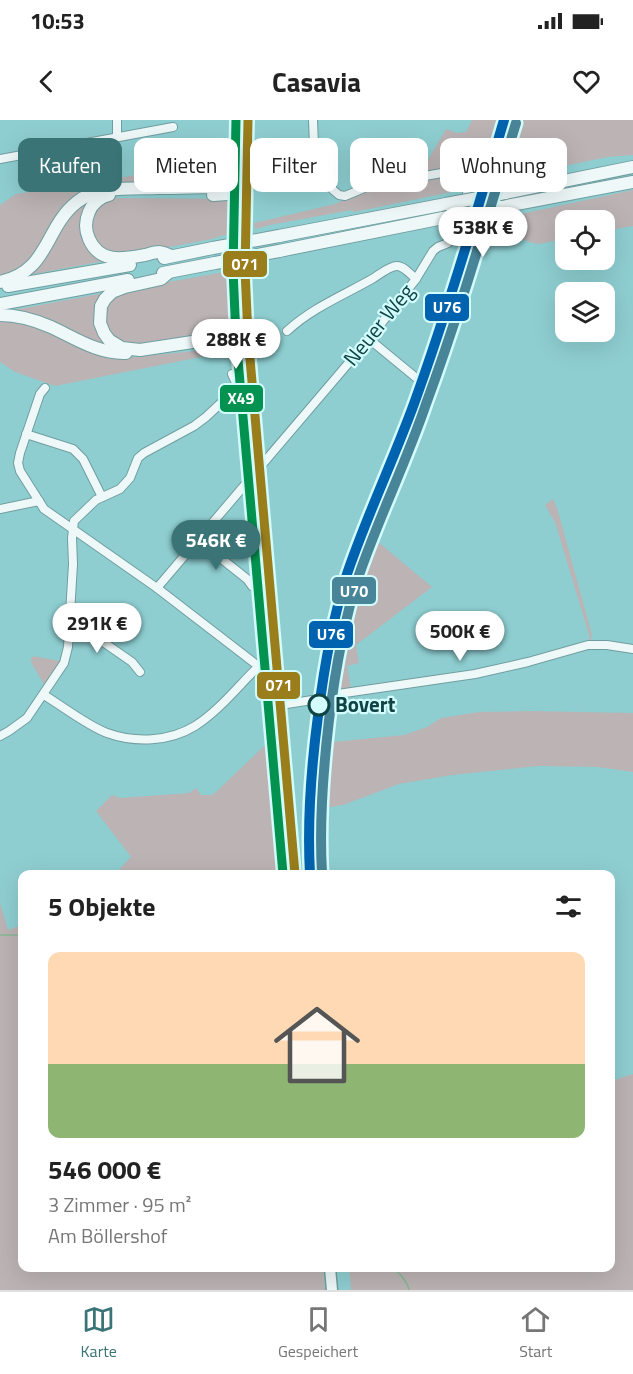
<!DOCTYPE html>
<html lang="de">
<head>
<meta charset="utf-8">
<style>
	:root { --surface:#fff; --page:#f6f6f6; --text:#222; --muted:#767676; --line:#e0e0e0; --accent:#3b7476 }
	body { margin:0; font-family:"Titillium Web",sans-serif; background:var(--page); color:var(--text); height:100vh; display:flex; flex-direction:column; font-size:22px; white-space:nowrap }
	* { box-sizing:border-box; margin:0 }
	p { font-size:20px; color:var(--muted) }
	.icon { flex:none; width:33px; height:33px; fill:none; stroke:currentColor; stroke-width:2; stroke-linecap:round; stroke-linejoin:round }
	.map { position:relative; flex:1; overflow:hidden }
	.drawer { position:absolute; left:18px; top:750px; width:597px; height:402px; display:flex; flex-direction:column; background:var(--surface); border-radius:12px; box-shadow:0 6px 24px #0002 }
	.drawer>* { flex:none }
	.top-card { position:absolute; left:18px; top:18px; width:597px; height:54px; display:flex; gap:12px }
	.buttons { position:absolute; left:555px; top:90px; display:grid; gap:12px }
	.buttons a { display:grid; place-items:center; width:60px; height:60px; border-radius:12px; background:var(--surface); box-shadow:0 6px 24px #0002; font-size:30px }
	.price { position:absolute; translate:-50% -51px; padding:0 14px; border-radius:21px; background:#fff; color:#222; font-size:20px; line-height:39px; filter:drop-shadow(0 2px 3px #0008) }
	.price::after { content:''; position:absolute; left:50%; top:36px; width:18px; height:14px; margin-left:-9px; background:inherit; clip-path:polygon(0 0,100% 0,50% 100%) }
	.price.on { background:var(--accent); color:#fff }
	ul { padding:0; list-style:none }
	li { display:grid; align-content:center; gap:12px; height:318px; padding:0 30px }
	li+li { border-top:2px solid var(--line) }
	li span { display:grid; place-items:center; height:186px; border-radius:12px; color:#555 }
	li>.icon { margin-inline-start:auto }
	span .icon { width:108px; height:108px; fill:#fffc; stroke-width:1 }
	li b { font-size:26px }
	h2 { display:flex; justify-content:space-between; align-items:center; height:72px; padding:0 30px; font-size:26px }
	.chip { padding:0 21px; border-radius:12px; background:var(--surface); box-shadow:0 6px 24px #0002; font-size:21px; line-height:54px }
	.chip.on { background:var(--accent); color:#fff }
	.status { display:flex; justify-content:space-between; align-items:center; height:42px; padding:0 30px; background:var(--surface); direction:ltr }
	.status svg { height:16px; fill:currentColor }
	header { display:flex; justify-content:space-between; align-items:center; height:78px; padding:0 30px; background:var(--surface); font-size:27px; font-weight:700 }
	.tab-bar { display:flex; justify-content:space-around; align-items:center; height:84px; border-top:2px solid var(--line); background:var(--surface); font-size:16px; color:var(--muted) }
	.tab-bar a { display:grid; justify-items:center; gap:3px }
	.tab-bar .on { color:var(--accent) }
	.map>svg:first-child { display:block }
	.green { fill:#bbb3b4 }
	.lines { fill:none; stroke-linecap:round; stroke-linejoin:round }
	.stream { stroke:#88b896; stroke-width:1.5 }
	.minor-casing { stroke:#709ea0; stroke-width:10 }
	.major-casing { stroke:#709ea0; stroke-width:13 }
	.highway-casing { stroke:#709ea0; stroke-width:14 }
	.minor { stroke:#eef8f8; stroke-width:8 }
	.major { stroke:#eef8f8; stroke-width:10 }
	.highway { stroke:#eef8f8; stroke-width:12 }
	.highway-bridge-casing { stroke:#709ea0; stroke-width:14; stroke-linecap:butt }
	.highway-bridge { stroke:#eef8f8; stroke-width:12 }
	.bus-1-casing { stroke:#d3fcfd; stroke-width:14 }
	.bus-2-casing { stroke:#d3fcfd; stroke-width:14 }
	.bus-1 { stroke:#9a7e1c; stroke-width:9 }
	.bus-2 { stroke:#03924f; stroke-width:9 }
	.metro-1-casing { stroke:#d3fcfd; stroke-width:15 }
	.metro-2-casing { stroke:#d3fcfd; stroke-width:15 }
	.metro-1 { stroke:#0063af; stroke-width:10 }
	.metro-2 { stroke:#498598; stroke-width:10 }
	.stop-dot { fill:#d3fcfd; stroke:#0f4345; stroke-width:3 }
	.labels { text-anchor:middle; stroke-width:4.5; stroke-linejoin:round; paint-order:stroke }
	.street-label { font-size:21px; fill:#0f4345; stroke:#d3fcfd }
	.stop-label { font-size:21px; font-weight:bold; fill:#0f4345; stroke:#d3fcfd; text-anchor:start }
	.line-badge { stroke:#d3fcfd; stroke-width:2 }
	.badge-label { font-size:16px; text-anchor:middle; font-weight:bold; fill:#fff }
</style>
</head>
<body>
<div class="status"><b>10:53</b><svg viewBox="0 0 49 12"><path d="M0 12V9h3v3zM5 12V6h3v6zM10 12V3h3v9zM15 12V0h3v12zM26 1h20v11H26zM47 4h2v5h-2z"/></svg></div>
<header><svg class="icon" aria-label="back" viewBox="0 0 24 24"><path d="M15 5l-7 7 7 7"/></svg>Casavia<svg class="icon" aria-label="heart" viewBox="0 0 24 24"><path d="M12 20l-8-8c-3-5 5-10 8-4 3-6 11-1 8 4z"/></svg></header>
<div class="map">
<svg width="633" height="1170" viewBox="0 0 633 1170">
	<rect width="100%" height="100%" fill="#8eced1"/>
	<g class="green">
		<polygon points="472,0 497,0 476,67 354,92 352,90 270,105 255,109 254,103 335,84 369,68 416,60 446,9 457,13 466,12"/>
		<polygon points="514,0 633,0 633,35 608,37 544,50 534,56 512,60 505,63 494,65"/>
		<polygon points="238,36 235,61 83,72 32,140 0,159 0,85 16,74 125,57"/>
		<polygon points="633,70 633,106 605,111 604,100 566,100 565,119 539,124 529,122 502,109 483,106 483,102"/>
		<polygon points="90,77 83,106 109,140 23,156 59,107"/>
		<path d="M117 78 233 79C243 87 240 101 239 112L221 116 212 119 143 132 116 134 101 129 91 114V96L96 88 107 80Z"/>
		<polygon points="241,149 242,201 239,208 233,211 147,224 125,224 113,218 104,199 106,186 114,176 146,166"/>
		<polygon points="109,172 97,197 124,231 3,192"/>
		<path d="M0 199 28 203 124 238 236 227 238 228 241 249 238 250C233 240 228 235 216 234L55 266 15 252 0 242Z"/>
		<polygon points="553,379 557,388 592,515 591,520 588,524 586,522 590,518 555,402 545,385"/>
		<path d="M371 416 432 467 356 525 359 543 347 546 351 568 339 571 333 566C337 514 352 464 371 416Z"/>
		<polygon points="33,536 60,541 46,568 31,542 31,539"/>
		<polygon points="530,591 633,593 633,652 598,647 538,646 452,655 399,664 343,685 318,689 323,657 329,657 333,622 404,615 427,607 441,598 479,592"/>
		<polygon points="273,622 288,754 115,754 131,737 96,691 112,675 120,678 189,673 196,668 201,675 212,675 217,671 263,627"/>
		<polygon points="0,783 8,810 22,805 22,1148 323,1148 325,1170 0,1170"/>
		<polygon points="633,954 633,1170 351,1170 349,1148 610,1148 611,961"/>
	</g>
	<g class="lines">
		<g class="stream">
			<polyline points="0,815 22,815"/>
			<path d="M394 1148C400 1154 408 1162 409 1170"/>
		</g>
		<defs>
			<g id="minor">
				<polyline points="117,0 117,17"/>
				<polyline points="0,39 173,7"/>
				<path d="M287 211C312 188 342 176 372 159 379 155 389 146 397 146 404 146 411 155 416 159"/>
				<polyline points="369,219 431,270 511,0"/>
				<polyline points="45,268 40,274 20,333 18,343 20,351 44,389 157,468 266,552 278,555"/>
				<polyline points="26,314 73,329 83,339 102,377"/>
				<polyline points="0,389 39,381"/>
				<polyline points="198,420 247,459 252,466"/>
				<polyline points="157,468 369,219 416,159 433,131 438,127 448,123 455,116 458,108 469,66 471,51 464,49 369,66 345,76 339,75 333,70 314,25 313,0"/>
				<polyline points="70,499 132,542 140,552"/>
				<path d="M44 575C62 586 88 606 107 613 135 623 169 622 195 606 219 591 239 565 259 546"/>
				<polyline points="280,585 319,579 331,575 475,554 528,542 588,525 607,525 633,529"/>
				<polyline points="0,616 9,611 27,598 64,543 68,527 73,444 72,418 74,401 96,380 120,369 130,358 138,338 144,333 194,306 206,297 238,267 232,254"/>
			</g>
			<g id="major">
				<polyline points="248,0 245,150 248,216 295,754"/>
				<polyline points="330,1148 332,1170"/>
			</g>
			<g id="highway">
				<polyline points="505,73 633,47"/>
				<path d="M109 75C100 77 92 84 89 92 85 101 85 110 89 119 100 144 123 139 145 135 149 134 155 132 159 132 163 132 168 135 172 136"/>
				<polyline points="213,75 241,73 247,69"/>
				<polyline points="501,87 633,62"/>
				<polyline points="279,116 446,84"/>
				<polyline points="279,131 443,98"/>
				<polyline points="164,138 213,128"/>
				<polyline points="169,152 161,159 125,167 112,172 105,179 101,186 100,203 104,213 109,220 122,228 140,230 199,221 237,213 248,216"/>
				<polyline points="163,153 215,143"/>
				<path d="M0 162C50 151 44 108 77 82 98 65 134 69 158 68 180 68 202 67 223 67 232 65 239 63 247 69"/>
				<polyline points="8,166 130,145"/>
				<polyline points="0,184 128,160"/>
				<path d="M0 195C17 195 35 200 51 207 75 218 98 234 126 233"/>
			</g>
		</defs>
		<use href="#minor" class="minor-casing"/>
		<use href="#major" class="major-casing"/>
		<use href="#highway" class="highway-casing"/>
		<use href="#minor" class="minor"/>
		<use href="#major" class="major"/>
		<use href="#highway" class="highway"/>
		<defs>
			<g id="highway-bridge">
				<polyline points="446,84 505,73"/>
				<polyline points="443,98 501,87"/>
				<polyline points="213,128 279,116"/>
				<polyline points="215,143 279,131"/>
			</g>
		</defs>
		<use href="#highway-bridge" class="highway-bridge-casing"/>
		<use href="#highway-bridge" class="highway-bridge"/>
		<defs>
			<polyline id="bus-1" points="248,0 245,150 248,216 295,754"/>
			<polyline id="bus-2" points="236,0 233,150 236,217 283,754"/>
		</defs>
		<use href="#bus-1" class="bus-1-casing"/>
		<use href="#bus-2" class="bus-2-casing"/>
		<use href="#bus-1" class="bus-1"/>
		<use href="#bus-2" class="bus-2"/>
		<defs>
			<path id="metro-1" d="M310 754C307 701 311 649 318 596 324 548 332 500 347 454 367 395 394 339 415 281 448 189 476 94 504 0"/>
			<path id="metro-2" d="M322 753C319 702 323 651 329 600 335 552 343 504 358 458 378 399 406 343 426 284 460 192 487 98 516 3"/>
		</defs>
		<use href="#metro-1" class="metro-1-casing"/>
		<use href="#metro-2" class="metro-2-casing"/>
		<use href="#metro-1" class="metro-1"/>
		<use href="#metro-2" class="metro-2"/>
	</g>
	<circle class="stop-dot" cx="319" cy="585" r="10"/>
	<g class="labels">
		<g class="street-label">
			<text transform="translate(379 205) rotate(-51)" y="7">Neuer Weg</text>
		</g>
		<g class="stop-label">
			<text x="335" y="592">Bovert</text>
		</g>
	</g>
	<g class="line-badge">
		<rect x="222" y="130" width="46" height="28" rx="6" fill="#9a7e1c"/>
		<rect x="424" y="173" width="46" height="29" rx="6" fill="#0063af"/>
		<rect x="219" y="264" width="45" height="29" rx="6" fill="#03924f"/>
		<rect x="331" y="456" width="46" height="29" rx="6" fill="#498598"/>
		<rect x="308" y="500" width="46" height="29" rx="6" fill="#0063af"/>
		<rect x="256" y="551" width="45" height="29" rx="6" fill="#9a7e1c"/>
	</g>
	<g class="badge-label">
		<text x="245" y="150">071</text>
		<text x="447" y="193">U76</text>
		<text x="241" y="284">X49</text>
		<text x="354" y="477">U70</text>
		<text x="331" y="520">U76</text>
		<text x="279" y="571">071</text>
	</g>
</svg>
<div class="buttons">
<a><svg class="icon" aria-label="locate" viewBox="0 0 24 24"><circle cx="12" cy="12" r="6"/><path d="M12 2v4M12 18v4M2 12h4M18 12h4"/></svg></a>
<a><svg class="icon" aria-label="layers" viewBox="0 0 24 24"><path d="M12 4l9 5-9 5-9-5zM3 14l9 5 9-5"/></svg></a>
</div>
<b class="price" style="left:483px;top:138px">538K €</b>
<b class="price" style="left:236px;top:250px">288K €</b>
<b class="price on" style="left:216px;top:451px">546K €</b>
<b class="price" style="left:97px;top:534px">291K €</b>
<b class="price" style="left:460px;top:542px">500K €</b>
<div class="top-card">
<a class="chip on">Kaufen</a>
<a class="chip">Mieten</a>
<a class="chip">Filter</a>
<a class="chip">Neu</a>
<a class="chip">Wohnung</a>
</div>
<section class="drawer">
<h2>5 Objekte<svg class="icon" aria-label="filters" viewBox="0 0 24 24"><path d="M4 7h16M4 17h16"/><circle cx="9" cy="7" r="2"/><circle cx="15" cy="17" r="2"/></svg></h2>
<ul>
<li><span style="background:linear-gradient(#ffd9b3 60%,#8fb573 0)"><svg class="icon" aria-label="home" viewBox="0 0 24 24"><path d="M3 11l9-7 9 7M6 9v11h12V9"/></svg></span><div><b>546 000 €</b><p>3 Zimmer · 95 m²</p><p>Am Böllershof</p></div></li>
</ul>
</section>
</div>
<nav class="tab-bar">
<a class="on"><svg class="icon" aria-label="map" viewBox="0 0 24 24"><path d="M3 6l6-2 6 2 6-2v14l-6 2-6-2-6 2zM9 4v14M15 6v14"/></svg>Karte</a>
<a><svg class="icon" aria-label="saved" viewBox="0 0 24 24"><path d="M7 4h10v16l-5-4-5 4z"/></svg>Gespeichert</a>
<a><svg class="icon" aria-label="home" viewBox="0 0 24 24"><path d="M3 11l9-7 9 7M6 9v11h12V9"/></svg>Start</a>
</nav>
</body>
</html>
